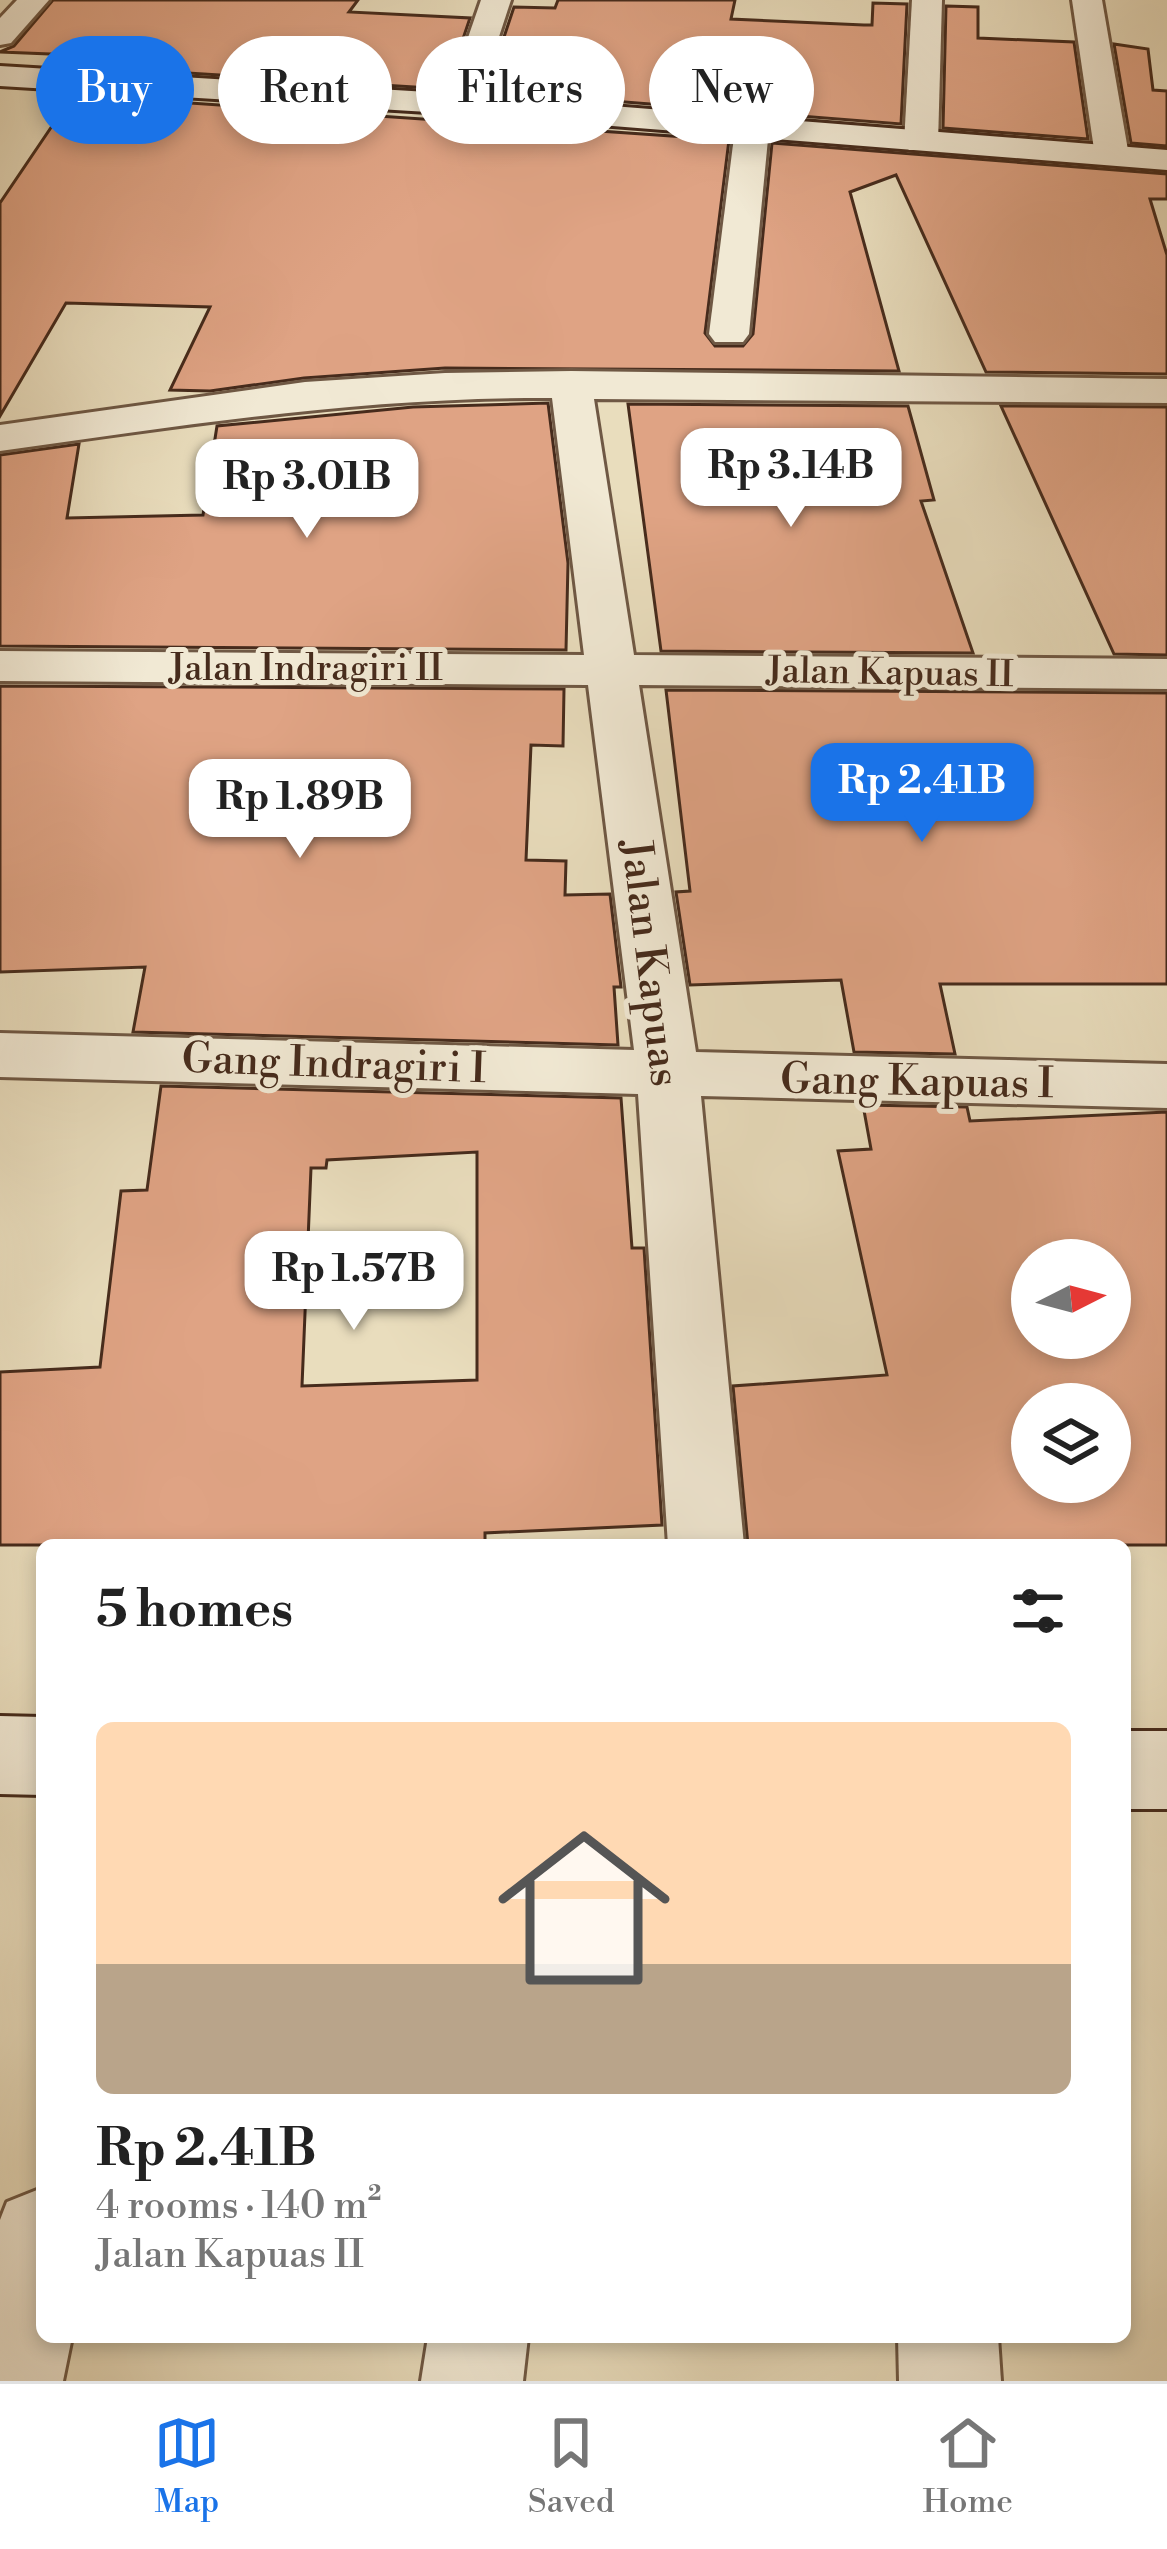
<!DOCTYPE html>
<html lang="en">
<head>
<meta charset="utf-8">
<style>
	:root { --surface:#fff; --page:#f6f6f6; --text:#222; --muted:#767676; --line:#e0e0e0; --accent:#1a73e8 }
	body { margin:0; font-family:"Libre Bodoni",serif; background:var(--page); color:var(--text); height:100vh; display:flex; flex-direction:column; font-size:45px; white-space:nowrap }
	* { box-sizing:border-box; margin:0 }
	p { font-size:39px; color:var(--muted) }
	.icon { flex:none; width:66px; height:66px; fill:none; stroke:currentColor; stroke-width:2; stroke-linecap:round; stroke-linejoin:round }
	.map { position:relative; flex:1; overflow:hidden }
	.sheet { position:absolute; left:36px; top:1539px; width:1095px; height:804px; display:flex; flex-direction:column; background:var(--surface); border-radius:18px; box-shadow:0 6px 18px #0003 }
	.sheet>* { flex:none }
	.banner { position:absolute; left:36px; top:36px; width:1095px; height:108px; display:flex; gap:24px }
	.needle { width:78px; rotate:84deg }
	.tools { position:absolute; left:1011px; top:1239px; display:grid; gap:24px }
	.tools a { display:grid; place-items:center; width:120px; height:120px; border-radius:50%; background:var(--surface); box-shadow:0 6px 18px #0003; font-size:60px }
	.price { position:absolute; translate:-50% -102px; padding:0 27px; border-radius:24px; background:#fff; color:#222; font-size:39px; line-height:78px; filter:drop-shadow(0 3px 6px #0008) }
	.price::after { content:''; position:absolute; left:50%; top:72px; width:36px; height:27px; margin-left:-18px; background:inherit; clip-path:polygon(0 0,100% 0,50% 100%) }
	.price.on { background:var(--accent); color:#fff }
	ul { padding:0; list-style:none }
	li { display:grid; align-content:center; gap:24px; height:636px; padding:0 60px }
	li span { display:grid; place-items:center; height:372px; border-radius:18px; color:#555 }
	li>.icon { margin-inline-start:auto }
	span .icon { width:216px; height:216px; fill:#fffc; stroke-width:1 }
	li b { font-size:51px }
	h2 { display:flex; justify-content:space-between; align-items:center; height:144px; padding:0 60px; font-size:51px }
	.pill { padding:0 42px; border-radius:54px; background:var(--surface); box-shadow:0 6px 18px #0003; font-size:42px; line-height:108px }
	.pill.on { background:var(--accent); color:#fff }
	.tab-bar { display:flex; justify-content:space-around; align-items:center; height:168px; border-top:3px solid var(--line); background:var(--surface); font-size:33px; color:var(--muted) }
	.tab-bar a { display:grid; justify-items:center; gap:6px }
	.tab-bar .on { color:var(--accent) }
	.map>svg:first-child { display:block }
	.building { fill:#dfa384; stroke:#462b1c; stroke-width:3; fill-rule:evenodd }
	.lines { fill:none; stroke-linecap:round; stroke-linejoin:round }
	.street-casing { stroke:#6f5844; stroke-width:6 }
	.secondary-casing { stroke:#462b1c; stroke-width:6 }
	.street { fill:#f1e9d4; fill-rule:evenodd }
	.secondary { fill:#f1e9d4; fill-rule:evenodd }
	.labels { text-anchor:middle; stroke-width:10; stroke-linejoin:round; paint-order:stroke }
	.far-street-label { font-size:36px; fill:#462b1c; stroke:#f1e9d4 }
	.street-label { font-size:42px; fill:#462b1c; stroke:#f1e9d4 }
</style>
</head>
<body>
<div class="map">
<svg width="1167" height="2381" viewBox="0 0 1167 2381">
	<rect width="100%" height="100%" fill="#e9ddbd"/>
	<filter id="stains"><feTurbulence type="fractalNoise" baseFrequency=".00167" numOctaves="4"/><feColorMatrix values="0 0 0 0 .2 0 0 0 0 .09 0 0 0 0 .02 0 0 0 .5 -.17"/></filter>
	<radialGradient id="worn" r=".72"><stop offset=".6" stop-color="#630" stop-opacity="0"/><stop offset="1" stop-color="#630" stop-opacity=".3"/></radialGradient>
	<g class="building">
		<polygon points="53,0 358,0 349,12 470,18 446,89 91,67 99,56 0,52 14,46"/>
		<polygon points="558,0 735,0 731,19 864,25 872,25 873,3 907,4 901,124 486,91 514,7 555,8"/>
		<polygon points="946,6 978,7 978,38 1074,42 1088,139 943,128"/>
		<polygon points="1114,44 1148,49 1153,90 1167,91 1167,146 1131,143"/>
		<polygon points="73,95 729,140 705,333 715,346 743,346 753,334 772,143 1167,174 1167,199 1150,199 1167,255 1167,374 986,372 896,175 850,192 899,371 445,368 304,378 210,391 170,390 210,307 66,303 0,416 0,203"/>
		<polygon points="548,403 568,563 566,650 0,646 0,455 79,444 67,518 203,515 217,426 413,407"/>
		<polygon points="628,404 908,406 934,500 921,501 973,653 661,651"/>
		<polygon points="1001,406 1167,407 1167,655 1114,654"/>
		<polygon points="0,686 564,689 563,746 531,745 526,860 566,861 565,895 610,894 621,987 614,987 618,1045 133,1032 145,967 0,972"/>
		<polygon points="666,690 1167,693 1167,984 940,984 955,1054 854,1052 841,980 690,985 676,892 690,891"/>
		<path d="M161 1086 621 1098 632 1248H644L662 1525 485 1533V1545H0V1372L100 1367 121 1191 147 1190ZM477 1152V1380L302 1386 311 1168H326L327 1160Z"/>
		<path d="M863 1105 967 1107 970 1121 1167 1112V1545H748L733 1386 887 1375 838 1151 871 1149ZM1032 1260H1110V1338H1032ZM1032 1404H1110V1482H1032Z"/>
	</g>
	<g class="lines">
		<defs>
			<g id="street">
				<polygon points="17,0 49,0 11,43 0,45 0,18"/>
				<polygon points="481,0 511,0 477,104 461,114 445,104"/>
				<polygon points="912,0 942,0 938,143 933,150 909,150 904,143"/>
				<polygon points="1072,0 1102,0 1129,156 1124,163 1100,163 1095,156"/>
				<polygon points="752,119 769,129 749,334 743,342 715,342 709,334 735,129"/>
				<path d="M571 371 1167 379V403L594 399 634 655 1167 659V689L639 685 696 1052 1167 1064V1108L701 1096 744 1545H668L638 1094 0 1077V1033L634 1050 588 685 0 681V651L584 655 552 398C365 397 184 425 0 451V425L305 382 445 373Z"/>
				<polygon points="42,2188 42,2337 72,2337 63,2381 0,2381 0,2220 7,2202"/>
				<polygon points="428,2337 528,2337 523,2381 421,2381"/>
				<polygon points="898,2337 998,2337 1001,2381 899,2381"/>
			</g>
			<g id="secondary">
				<polygon points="0,66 461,94 1167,150 1167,170 461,114 0,86"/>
				<polygon points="0,1716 42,1717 42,1795 0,1794"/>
				<rect x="1125" y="1731" width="42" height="78"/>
			</g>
		</defs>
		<use href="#street" class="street-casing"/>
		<use href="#secondary" class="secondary-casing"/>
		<use href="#street" class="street"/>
		<use href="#secondary" class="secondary"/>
	</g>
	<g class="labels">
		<g class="far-street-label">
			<text x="306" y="680">Jalan Indragiri II</text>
			<text transform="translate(890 671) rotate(1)" y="13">Jalan Kapuas II</text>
		</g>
		<g class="street-label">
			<text transform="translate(652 963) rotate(83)" y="15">Jalan Kapuas</text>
			<text transform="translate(334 1062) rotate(2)" y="15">Gang Indragiri I</text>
			<text transform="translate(917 1080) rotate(1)" y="15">Gang Kapuas I</text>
		</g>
	</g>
	<rect width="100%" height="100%" filter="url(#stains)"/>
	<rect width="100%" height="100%" fill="url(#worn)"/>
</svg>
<div class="tools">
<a><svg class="needle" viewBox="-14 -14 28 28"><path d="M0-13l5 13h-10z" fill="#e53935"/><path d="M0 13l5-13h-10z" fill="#767676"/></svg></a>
<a><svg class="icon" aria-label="layers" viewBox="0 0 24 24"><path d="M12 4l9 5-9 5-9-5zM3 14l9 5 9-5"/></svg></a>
</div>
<b class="price" style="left:791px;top:530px">Rp 3.14B</b>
<b class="price" style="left:307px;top:541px">Rp 3.01B</b>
<b class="price on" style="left:922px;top:845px">Rp 2.41B</b>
<b class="price" style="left:300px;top:861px">Rp 1.89B</b>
<b class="price" style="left:354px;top:1333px">Rp 1.57B</b>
<div class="banner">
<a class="pill on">Buy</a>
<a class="pill">Rent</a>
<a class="pill">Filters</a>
<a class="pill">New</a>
</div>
<section class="sheet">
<h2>5 homes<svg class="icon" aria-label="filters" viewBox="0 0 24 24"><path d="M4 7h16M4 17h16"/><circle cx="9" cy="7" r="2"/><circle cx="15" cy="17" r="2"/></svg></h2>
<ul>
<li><span style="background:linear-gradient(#ffd9b3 65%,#b9a48a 0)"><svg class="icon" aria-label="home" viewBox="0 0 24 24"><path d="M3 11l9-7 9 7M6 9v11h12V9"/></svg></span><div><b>Rp 2.41B</b><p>4 rooms · 140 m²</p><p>Jalan Kapuas II</p></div></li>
</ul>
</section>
</div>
<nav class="tab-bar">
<a class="on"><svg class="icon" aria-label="map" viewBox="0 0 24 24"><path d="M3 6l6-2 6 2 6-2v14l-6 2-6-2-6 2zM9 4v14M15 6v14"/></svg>Map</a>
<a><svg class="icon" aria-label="saved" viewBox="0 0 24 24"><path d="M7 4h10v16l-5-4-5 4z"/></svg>Saved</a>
<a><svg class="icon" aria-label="home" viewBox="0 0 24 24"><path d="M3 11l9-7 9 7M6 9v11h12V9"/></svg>Home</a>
</nav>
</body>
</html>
